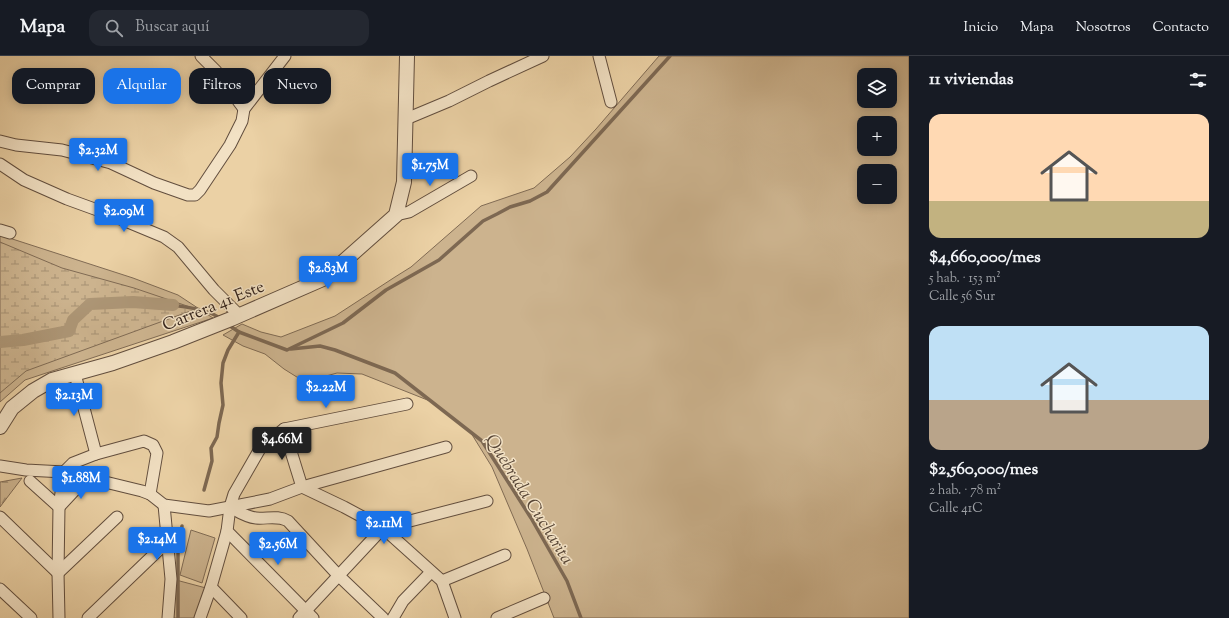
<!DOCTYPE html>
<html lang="es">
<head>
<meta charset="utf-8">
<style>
	:root { --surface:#171b24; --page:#242831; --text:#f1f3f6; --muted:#9ea1a6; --line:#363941; --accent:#1a73e8 }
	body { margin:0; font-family:"Sorts Mill Goudy",serif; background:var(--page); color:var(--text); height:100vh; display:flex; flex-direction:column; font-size:15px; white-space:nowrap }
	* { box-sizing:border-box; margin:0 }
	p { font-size:13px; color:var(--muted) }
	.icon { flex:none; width:22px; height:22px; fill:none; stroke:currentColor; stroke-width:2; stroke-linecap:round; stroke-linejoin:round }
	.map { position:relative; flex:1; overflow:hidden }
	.drawer { display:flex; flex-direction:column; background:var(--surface); width:320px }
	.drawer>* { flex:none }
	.hud { position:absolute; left:12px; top:12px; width:380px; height:36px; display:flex; gap:8px }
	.buttons { position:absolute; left:857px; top:12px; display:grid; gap:8px }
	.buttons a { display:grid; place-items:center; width:40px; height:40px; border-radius:8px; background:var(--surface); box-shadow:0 2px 10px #0003; font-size:20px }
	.price { position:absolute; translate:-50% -34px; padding:0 9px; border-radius:4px; background:var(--accent); color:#fff; font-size:13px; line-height:26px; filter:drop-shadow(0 1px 2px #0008) }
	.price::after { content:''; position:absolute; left:50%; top:24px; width:12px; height:9px; margin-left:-6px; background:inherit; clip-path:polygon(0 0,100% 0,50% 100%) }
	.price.on { background:#222; color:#fff }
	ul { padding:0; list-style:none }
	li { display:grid; align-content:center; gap:8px; height:212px; padding:0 20px }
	li span { display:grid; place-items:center; height:124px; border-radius:12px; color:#555 }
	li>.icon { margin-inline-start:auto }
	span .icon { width:72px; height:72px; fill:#fffc; stroke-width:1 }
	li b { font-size:17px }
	h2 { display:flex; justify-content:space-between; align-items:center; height:48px; padding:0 20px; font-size:17px }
	.chip { padding:0 14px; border-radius:12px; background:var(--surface); box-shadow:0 2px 10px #0003; font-size:14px; line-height:36px }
	.chip.on { background:var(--accent); color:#fff }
	header { display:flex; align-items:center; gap:24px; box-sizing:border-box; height:56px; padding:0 20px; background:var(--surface); border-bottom:1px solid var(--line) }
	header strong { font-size:19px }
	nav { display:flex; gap:22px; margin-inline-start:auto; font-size:14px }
	.search { width:280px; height:36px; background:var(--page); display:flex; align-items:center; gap:10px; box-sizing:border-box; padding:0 14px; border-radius:12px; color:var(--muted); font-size:15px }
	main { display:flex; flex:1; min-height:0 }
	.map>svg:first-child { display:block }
	.green { fill:#ccb38e; stroke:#806b54; fill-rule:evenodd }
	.forest { fill:url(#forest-firs); stroke:#806b54 }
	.wetland { fill:url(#wetland-marsh); stroke:#806b54 }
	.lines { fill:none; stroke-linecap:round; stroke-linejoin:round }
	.stream { stroke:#7d6852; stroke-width:3.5 }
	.canal { stroke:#ad9676; stroke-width:12 }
	.minor-casing { stroke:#624e3e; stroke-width:13 }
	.tertiary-casing { stroke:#624e3e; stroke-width:16 }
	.minor { stroke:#f2e1c4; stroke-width:11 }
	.tertiary { stroke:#f2e1c4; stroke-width:14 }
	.labels { text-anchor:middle; stroke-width:3; stroke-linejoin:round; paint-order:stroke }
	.street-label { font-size:17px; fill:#34231b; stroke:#f2e1c4 }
	.water-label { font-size:18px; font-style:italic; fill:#584636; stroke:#f2e1c4 }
</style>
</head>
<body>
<header>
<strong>Mapa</strong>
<div class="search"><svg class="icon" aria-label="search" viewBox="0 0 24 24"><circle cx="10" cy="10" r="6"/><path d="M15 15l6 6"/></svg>Buscar aquí</div>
<nav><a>Inicio</a><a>Mapa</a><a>Nosotros</a><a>Contacto</a></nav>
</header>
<main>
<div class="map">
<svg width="909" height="562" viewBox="0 0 909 562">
	<defs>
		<pattern id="forest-firs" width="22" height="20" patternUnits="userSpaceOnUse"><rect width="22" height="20" fill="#ccb38e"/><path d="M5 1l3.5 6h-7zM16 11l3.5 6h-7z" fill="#a69173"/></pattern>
		<pattern id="wetland-marsh" width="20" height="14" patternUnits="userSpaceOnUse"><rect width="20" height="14" fill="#ccb38e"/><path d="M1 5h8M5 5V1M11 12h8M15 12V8" fill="none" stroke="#a69173"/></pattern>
	</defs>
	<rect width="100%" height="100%" fill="#ebd1a5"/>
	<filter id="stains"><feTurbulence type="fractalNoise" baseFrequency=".005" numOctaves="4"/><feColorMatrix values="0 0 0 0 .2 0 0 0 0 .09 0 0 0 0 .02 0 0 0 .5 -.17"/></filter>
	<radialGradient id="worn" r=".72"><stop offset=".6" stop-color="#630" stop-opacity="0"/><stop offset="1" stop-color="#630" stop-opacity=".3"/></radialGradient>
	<g class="green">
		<path d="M659 0H909V562H554L527 493 492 411 471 377 430 345 362 318 337 317 319 322 300 323 284 313 265 298 243 290 223 279 242 268 261 276 281 281 335 260 395 221 411 211 481 150 534 132 570 101 596 73ZM864 19H890V45H864ZM864 67H890V93H864ZM864 115H890V141H864Z"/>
		<polygon points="0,179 133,222 178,239 213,262 25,324 0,346"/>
		<polygon points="191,474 215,482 202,527 180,519"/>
		<polygon points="176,524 206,532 195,562 171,562"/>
	</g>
	<polygon class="forest" points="22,422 0,451 0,426"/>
	<polygon class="wetland" points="0,186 62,212 134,232 196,253 26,315 0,337"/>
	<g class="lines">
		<g class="stream">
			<path d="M173 249C189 252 208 253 221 263"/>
			<polyline points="227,268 239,276 287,294 343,267 386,234 439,204 483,165 497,158 510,151 530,145 547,136 670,0"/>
			<polyline points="291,293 320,290 335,294 395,317 482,385 531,462 567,525 581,562"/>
			<polyline points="204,434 212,405 211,392 217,381 219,367 223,349 221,327 223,307 228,294 239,276"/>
			<polyline points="178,562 178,497 182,470"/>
		</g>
		<polyline class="canal" points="0,286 23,284 69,275 73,264 90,248 133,246 173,249"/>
		<defs>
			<g id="minor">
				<polyline points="201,0 216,15 244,53"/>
				<polyline points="599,0 611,46"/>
				<polyline points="406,63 449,45 489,25 543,0"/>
				<polyline points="0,85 16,89 62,94 111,107 154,127 188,139 195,139 200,134 230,89 242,65 244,53 285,0"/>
				<polyline points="0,108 24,124 67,143 111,159 164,181 178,191 214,234 239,259"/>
				<polyline points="396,159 409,156 471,120"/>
				<polyline points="0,174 10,177"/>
				<polyline points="75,318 96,398"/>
				<polyline points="284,373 302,431 344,451 383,472 442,525 455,562"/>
				<polyline points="0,410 26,414 64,416 142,435 150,438 164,449 209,455 270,443 302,431 446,391"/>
				<polyline points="30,425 59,451 86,422"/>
				<polyline points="164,449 171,523 168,562"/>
				<path d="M230 451C239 456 246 461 256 462 267 463 278 459 288 465L338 519 383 562"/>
				<polyline points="0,461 58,517 117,461"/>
				<polyline points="227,475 313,562"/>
				<polyline points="442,525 505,499"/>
				<polyline points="211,531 241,562"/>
				<polyline points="0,533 31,562"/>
				<polyline points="59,562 58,517 59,451 64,416 73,407 96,398 144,385 153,389 157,397 150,438"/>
				<polyline points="88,562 167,486"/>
				<polyline points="200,562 211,531 227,475 230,451 234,438 261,391 284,373 407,348"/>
				<polyline points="299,562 383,472 487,445"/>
				<polyline points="393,562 403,545 431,516"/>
				<polyline points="497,562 544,542"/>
			</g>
			<polyline id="tertiary" points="0,371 12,352 33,335 52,324 113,307 173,286 231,263 325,222 396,159 404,126 407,0"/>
		</defs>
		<use href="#minor" class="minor-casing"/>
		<use href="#tertiary" class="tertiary-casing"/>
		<use href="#minor" class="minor"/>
		<use href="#tertiary" class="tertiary"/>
	</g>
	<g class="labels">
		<g class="street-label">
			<text transform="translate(213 249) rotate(-22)" y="6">Carrera 41 Este</text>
		</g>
		<g class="water-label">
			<text transform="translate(530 443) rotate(58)" y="6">Quebrada Cucharita</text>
		</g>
	</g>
	<rect width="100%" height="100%" filter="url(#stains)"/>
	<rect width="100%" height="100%" fill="url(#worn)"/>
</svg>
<div class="buttons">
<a><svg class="icon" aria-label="layers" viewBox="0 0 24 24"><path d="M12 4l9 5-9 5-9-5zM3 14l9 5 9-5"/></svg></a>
<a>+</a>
<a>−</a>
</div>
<b class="price" style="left:98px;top:116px">$2.32M</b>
<b class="price" style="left:430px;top:131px">$1.75M</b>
<b class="price" style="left:124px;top:177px">$2.09M</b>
<b class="price" style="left:328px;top:234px">$2.83M</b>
<b class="price" style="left:326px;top:353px">$2.22M</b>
<b class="price" style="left:74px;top:361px">$2.13M</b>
<b class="price on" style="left:282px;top:405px">$4.66M</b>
<b class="price" style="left:81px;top:444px">$1.88M</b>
<b class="price" style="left:384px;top:489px">$2.11M</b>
<b class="price" style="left:157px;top:505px">$2.14M</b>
<b class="price" style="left:278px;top:510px">$2.56M</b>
<div class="hud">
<a class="chip">Comprar</a>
<a class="chip on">Alquilar</a>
<a class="chip">Filtros</a>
<a class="chip">Nuevo</a>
</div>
</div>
<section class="drawer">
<h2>11 viviendas<svg class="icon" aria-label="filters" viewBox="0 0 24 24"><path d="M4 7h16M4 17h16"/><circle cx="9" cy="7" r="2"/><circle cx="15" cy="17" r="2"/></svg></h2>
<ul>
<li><span style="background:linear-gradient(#ffd9b3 70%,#c2b280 0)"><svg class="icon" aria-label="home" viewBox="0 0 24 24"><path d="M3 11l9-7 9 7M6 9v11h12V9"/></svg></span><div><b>$4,660,000/mes</b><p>5 hab. · 153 m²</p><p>Calle 56 Sur</p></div></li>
<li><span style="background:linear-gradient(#bfe0f5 60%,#b9a48a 0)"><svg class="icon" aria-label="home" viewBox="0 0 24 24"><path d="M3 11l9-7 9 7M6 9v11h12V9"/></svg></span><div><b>$2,560,000/mes</b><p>2 hab. · 78 m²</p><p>Calle 41C</p></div></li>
</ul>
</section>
</main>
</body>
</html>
